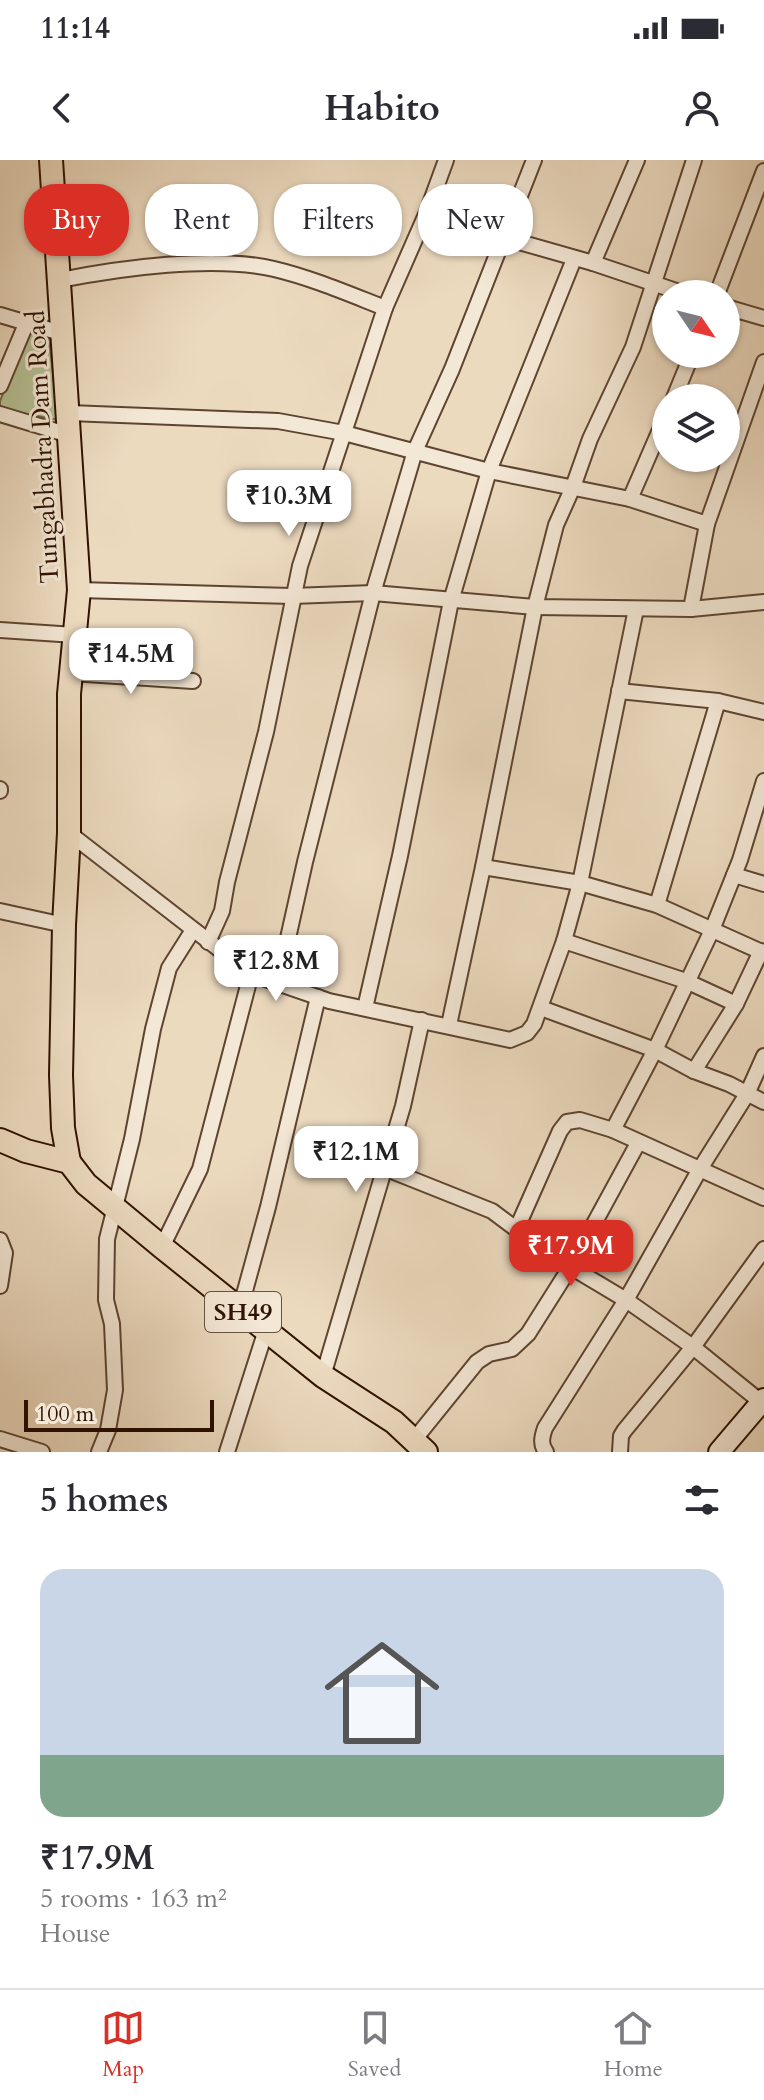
<!DOCTYPE html>
<html lang="en">
<head>
<meta charset="utf-8">
<style>
	:root { --surface:#fff; --page:#f7f7f7; --text:#2b2b33; --muted:#7c7c81; --line:#e1e1e2; --accent:#d93025 }
	body { margin:0; font-family:Cardo,serif; background:var(--page); color:var(--text); height:100vh; display:flex; flex-direction:column; font-size:30px; white-space:nowrap }
	* { box-sizing:border-box; margin:0 }
	p { font-size:26px; color:var(--muted) }
	.icon { flex:none; width:44px; height:44px; fill:none; stroke:currentColor; stroke-width:2; stroke-linecap:round; stroke-linejoin:round }
	.map { position:relative; height:1292px; overflow:hidden }
	.sheet { display:flex; flex-direction:column; background:var(--surface); flex:1 }
	.sheet>* { flex:none }
	.top-card { position:absolute; left:24px; top:24px; width:716px; height:72px; display:flex; gap:16px }
	.needle { width:52px; rotate:125deg }
	.controls { position:absolute; left:652px; top:120px; display:grid; gap:16px }
	.controls a { display:grid; place-items:center; width:88px; height:88px; border-radius:50%; background:var(--surface); box-shadow:0 2px 6px #0004; font-size:40px }
	.scale { position:absolute; left:24px; bottom:20px; width:190px; box-sizing:border-box; padding-left:8px; border:4px solid #2f1200; border-top:0; font-size:22px; line-height:28px; white-space:nowrap; color:#2f1200; -webkit-text-stroke:6px #f3e7d5; paint-order:stroke }
	.price { position:absolute; translate:-50% -68px; padding:0 18px; border-radius:16px; background:#fff; color:#222; font-size:26px; line-height:52px; filter:drop-shadow(0 2px 4px #0008) }
	.price::after { content:''; position:absolute; left:50%; top:48px; width:24px; height:18px; margin-left:-12px; background:inherit; clip-path:polygon(0 0,100% 0,50% 100%) }
	.price.on { background:var(--accent); color:#fff }
	ul { padding:0; list-style:none }
	li { display:grid; align-content:center; gap:16px; height:424px; padding:0 40px }
	li+li { border-top:2px solid var(--line) }
	li span { display:grid; place-items:center; height:248px; border-radius:24px; color:#555 }
	li>.icon { margin-inline-start:auto }
	span .icon { width:144px; height:144px; fill:#fffc; stroke-width:1 }
	li b { font-size:34px }
	h2 { display:flex; justify-content:space-between; align-items:center; height:96px; padding:0 40px; font-size:34px }
	.tag { padding:0 28px; border-radius:32px; background:var(--surface); box-shadow:0 2px 6px #0004; font-size:28px; line-height:72px }
	.tag.on { background:var(--accent); color:#fff }
	.status { display:flex; justify-content:space-between; align-items:center; height:56px; padding:0 40px; background:var(--surface); direction:ltr }
	.status svg { height:22px; fill:currentColor }
	header { display:flex; justify-content:space-between; align-items:center; height:104px; padding:0 40px; background:var(--surface); font-size:36px; font-weight:700 }
	.menu { display:flex; justify-content:space-around; align-items:center; height:112px; border-top:2px solid var(--line); background:var(--surface); font-size:22px; color:var(--muted) }
	.menu a { display:grid; justify-items:center; gap:4px }
	.menu .on { color:var(--accent) }
	.map>svg:first-child { display:block }
	.green { fill:#b5c094; stroke:#72694a; stroke-width:2 }
	.lines { fill:none; stroke-linecap:round; stroke-linejoin:round }
	.street-casing { stroke:#5e4430; stroke-width:18 }
	.secondary-casing { stroke:#2f1200; stroke-width:24 }
	.primary-casing { stroke:#2f1200; stroke-width:26 }
	.street { stroke:#f3e7d5; stroke-width:14 }
	.secondary { stroke:#f3e7d5; stroke-width:20 }
	.primary { stroke:#ecdabf; stroke-width:22 }
	.labels { text-anchor:middle; stroke-width:6; stroke-linejoin:round; paint-order:stroke }
	.shield { fill:#f3e7d5; stroke:#6a5240; stroke-width:2 }
	.shield-label { font-size:24px; font-weight:bold; fill:#2f1200 }
	.street-label { font-size:26px; fill:#2f1200; stroke:#f3e7d5 }
</style>
</head>
<body>
<div class="status"><b>11:14</b><svg viewBox="0 0 49 12"><path d="M0 12V9h3v3zM5 12V6h3v6zM10 12V3h3v9zM15 12V0h3v12zM26 1h20v11H26zM47 4h2v5h-2z"/></svg></div>
<header><svg class="icon" aria-label="back" viewBox="0 0 24 24"><path d="M15 5l-7 7 7 7"/></svg>Habito<svg class="icon" aria-label="person" viewBox="0 0 24 24"><circle cx="12" cy="8" r="4"/><path d="M4 21q1-7 8-7t8 7"/></svg></header>
<div class="map">
<svg width="764" height="1292" viewBox="0 0 764 1292">
	<rect width="100%" height="100%" fill="#ecdabf"/>
	<filter id="stains"><feTurbulence type="fractalNoise" baseFrequency=".0025" numOctaves="4"/><feColorMatrix values="0 0 0 0 .2 0 0 0 0 .09 0 0 0 0 .02 0 0 0 .5 -.17"/></filter>
	<radialGradient id="worn" r=".72"><stop offset=".6" stop-color="#630" stop-opacity="0"/><stop offset="1" stop-color="#630" stop-opacity=".3"/></radialGradient>
	<polygon class="green" points="28,173 49,178 58,260 0,249 0,241"/>
	<g class="lines">
		<defs>
			<g id="street">
				<polyline points="505,78 593,103 685,134"/>
				<polyline points="593,103 637,0"/>
				<path d="M60 120C121 108 214 95 274 109 312 118 349 134 385 148"/>
				<polyline points="717,134 764,11"/>
				<polyline points="726,147 764,158"/>
				<polyline points="0,155 64,174"/>
				<polyline points="0,226 26,164"/>
				<polyline points="674,238 692,194"/>
				<polyline points="69,253 278,261 344,273 489,311 630,339"/>
				<polyline points="0,254 69,275"/>
				<polyline points="666,256 630,339 707,364"/>
				<polyline points="79,430 292,436 373,433 535,447 691,449 764,442"/>
				<polyline points="691,449 707,364 764,202"/>
				<polyline points="0,470 75,475"/>
				<polyline points="71,513 193,521"/>
				<polyline points="619,531 718,541 764,552"/>
				<polyline points="0,631 0,629"/>
				<polyline points="69,673 251,814 329,841 510,880 527,873 534,864 564,781 580,723 636,449"/>
				<polyline points="483,707 580,723 657,745 764,793"/>
				<polyline points="734,715 764,724"/>
				<polyline points="657,745 718,541"/>
				<polyline points="0,751 64,765"/>
				<polyline points="564,781 686,821 736,844"/>
				<polyline points="208,782 222,751 227,722 266,572 300,406 385,148 427,52 446,0"/>
				<polyline points="278,823 305,702 373,433 415,291 452,209 534,0"/>
				<polyline points="365,848 400,696 451,441 489,311 574,99"/>
				<polyline points="541,848 655,890 694,911 729,924 764,942"/>
				<polyline points="449,865 483,707 535,447 556,365 573,327 590,279 633,187 694,0"/>
				<polyline points="694,911 736,844 761,791"/>
				<polyline points="613,970 655,890 712,770 740,700 764,621"/>
				<polyline points="384,1008 492,1051 549,1094 626,1140 693,1187 761,1242"/>
				<polyline points="517,1068 560,971 567,962 580,960 613,970 764,1038"/>
				<polyline points="0,1080 5,1093 0,1126"/>
				<polyline points="162,1087 200,1009 251,814"/>
				<polyline points="240,1149 268,1047 318,837"/>
				<polyline points="323,1216 403,946 422,860"/>
				<polyline points="0,1279 42,1292"/>
				<polyline points="414,1280 477,1202 489,1194 512,1189 528,1174 571,1106 638,983"/>
				<polyline points="99,1292 108,1270 115,1230 112,1164 106,1140 107,1079 132,979 153,869 169,808 193,770"/>
				<polyline points="227,1292 266,1170"/>
				<path d="M546 1292C540 1284 542 1277 545 1268L626 1140 700 1009 747 934 764 896"/>
				<polyline points="620,1292 621,1276 624,1271 693,1187 764,1089"/>
			</g>
			<polyline id="secondary" points="719,1292 764,1239"/>
			<g id="primary">
				<polyline points="51,0 79,430 69,534 69,673 64,765 61,915 63,968 69,1002"/>
				<polyline points="0,980 26,991 69,1002 86,1024 162,1087 323,1216 394,1262 426,1292"/>
			</g>
		</defs>
		<use href="#street" class="street-casing"/>
		<use href="#secondary" class="secondary-casing"/>
		<use href="#primary" class="primary-casing"/>
		<use href="#street" class="street"/>
		<use href="#secondary" class="secondary"/>
		<use href="#primary" class="primary"/>
	</g>
	<g class="labels">
		<rect class="shield" x="205" y="1132" width="76" height="40" rx="6"/>
		<g class="shield-label">
			<text x="243" y="1160">SH49</text>
		</g>
		<g class="street-label">
			<text transform="translate(42 287) rotate(-93)" y="9">Tungabhadra Dam Road</text>
		</g>
	</g>
	<rect width="100%" height="100%" filter="url(#stains)"/>
	<rect width="100%" height="100%" fill="url(#worn)"/>
</svg>
<div class="controls">
<a><svg class="needle" viewBox="-14 -14 28 28"><path d="M0-13l5 13h-10z" fill="#e53935"/><path d="M0 13l5-13h-10z" fill="#7c7c81"/></svg></a>
<a><svg class="icon" aria-label="layers" viewBox="0 0 24 24"><path d="M12 4l9 5-9 5-9-5zM3 14l9 5 9-5"/></svg></a>
</div>
<div class="scale">100 m</div>
<b class="price" style="left:289px;top:378px">₹10.3M</b>
<b class="price" style="left:131px;top:536px">₹14.5M</b>
<b class="price" style="left:276px;top:843px">₹12.8M</b>
<b class="price" style="left:356px;top:1034px">₹12.1M</b>
<b class="price on" style="left:571px;top:1128px">₹17.9M</b>
<div class="top-card">
<a class="tag on">Buy</a>
<a class="tag">Rent</a>
<a class="tag">Filters</a>
<a class="tag">New</a>
</div>
</div>
<section class="sheet">
<h2>5 homes<svg class="icon" aria-label="filters" viewBox="0 0 24 24"><path d="M4 7h16M4 17h16"/><circle cx="9" cy="7" r="2"/><circle cx="15" cy="17" r="2"/></svg></h2>
<ul>
<li><span style="background:linear-gradient(#c9d6e8 75%,#7fa58c 0)"><svg class="icon" aria-label="home" viewBox="0 0 24 24"><path d="M3 11l9-7 9 7M6 9v11h12V9"/></svg></span><div><b>₹17.9M</b><p>5 rooms · 163 m²</p><p>House</p></div></li>
</ul>
</section>
<nav class="menu">
<a class="on"><svg class="icon" aria-label="map" viewBox="0 0 24 24"><path d="M3 6l6-2 6 2 6-2v14l-6 2-6-2-6 2zM9 4v14M15 6v14"/></svg>Map</a>
<a><svg class="icon" aria-label="saved" viewBox="0 0 24 24"><path d="M7 4h10v16l-5-4-5 4z"/></svg>Saved</a>
<a><svg class="icon" aria-label="home" viewBox="0 0 24 24"><path d="M3 11l9-7 9 7M6 9v11h12V9"/></svg>Home</a>
</nav>
</body>
</html>
